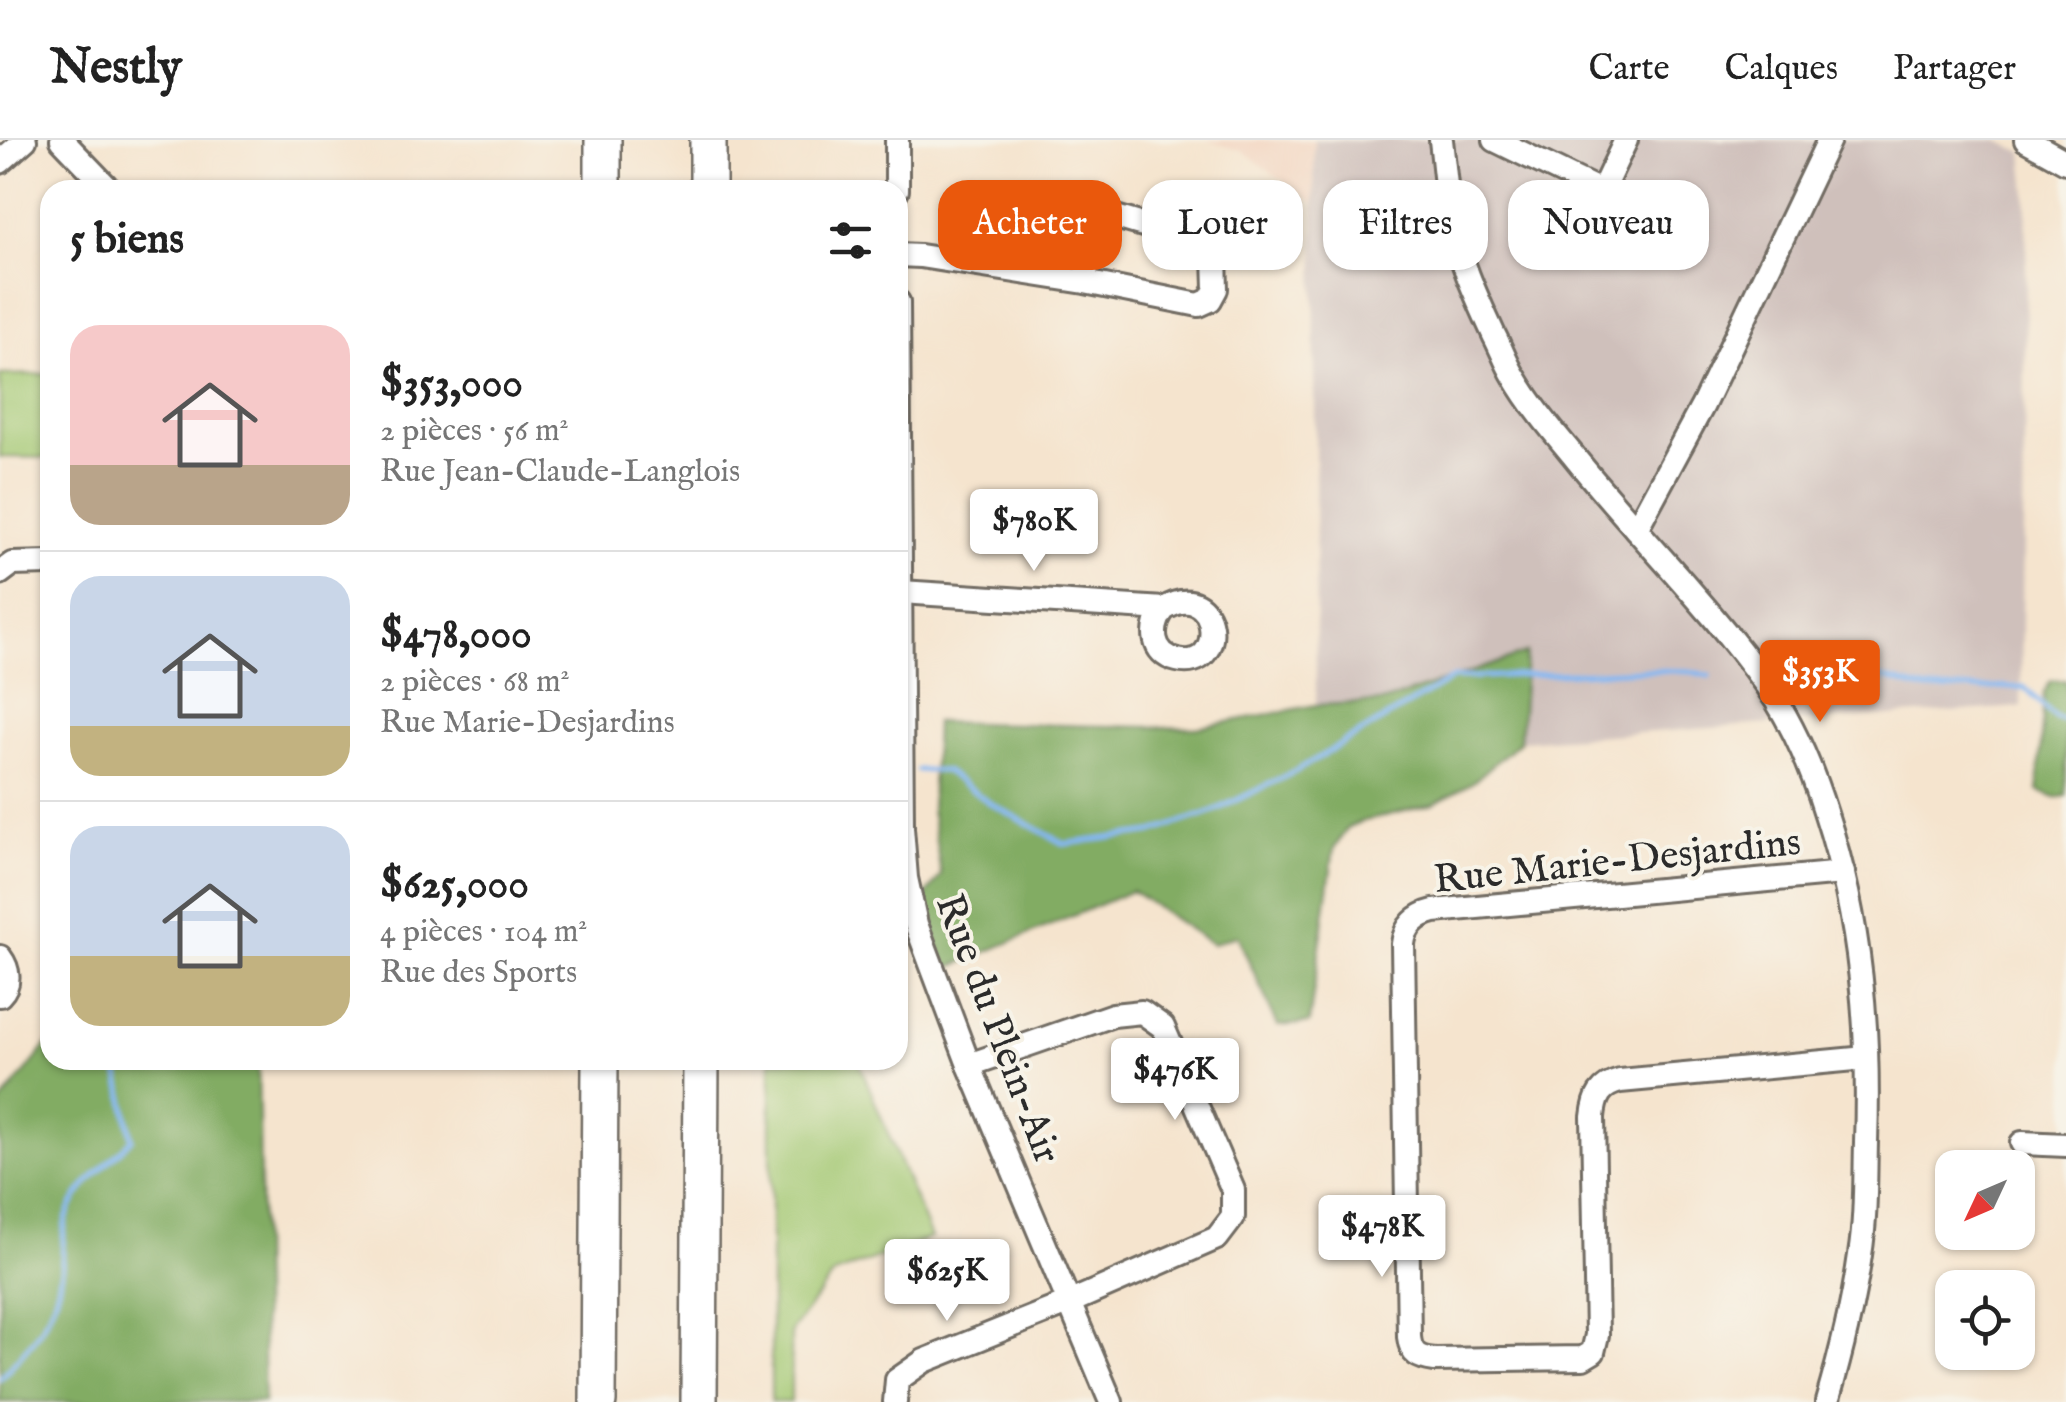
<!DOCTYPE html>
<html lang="fr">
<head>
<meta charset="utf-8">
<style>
	:root { --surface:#fff; --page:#f6f6f6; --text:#222; --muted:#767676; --line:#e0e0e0; --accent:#ea580c }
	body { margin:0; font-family:"IM FELL English",serif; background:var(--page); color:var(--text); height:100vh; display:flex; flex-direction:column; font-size:38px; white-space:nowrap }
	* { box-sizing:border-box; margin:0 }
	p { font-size:32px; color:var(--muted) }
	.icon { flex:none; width:55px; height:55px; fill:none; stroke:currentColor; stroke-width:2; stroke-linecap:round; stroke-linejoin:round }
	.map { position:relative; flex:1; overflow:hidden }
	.drawer { position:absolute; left:40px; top:40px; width:868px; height:890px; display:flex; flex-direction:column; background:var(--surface); border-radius:30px; box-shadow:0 2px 8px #0004 }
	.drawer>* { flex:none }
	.top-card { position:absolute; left:938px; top:40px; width:950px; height:90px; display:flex; gap:20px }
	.needle { width:65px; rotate:226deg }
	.fabs { position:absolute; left:1935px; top:1010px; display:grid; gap:20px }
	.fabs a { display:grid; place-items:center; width:100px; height:100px; border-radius:20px; background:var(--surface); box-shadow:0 2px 8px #0004; font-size:50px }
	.price { position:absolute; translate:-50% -85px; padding:0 22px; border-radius:10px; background:#fff; color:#222; font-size:32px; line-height:65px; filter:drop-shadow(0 2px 5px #0008) }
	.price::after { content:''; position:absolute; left:50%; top:60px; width:30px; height:22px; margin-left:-15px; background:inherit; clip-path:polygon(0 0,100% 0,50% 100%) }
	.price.active { background:var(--accent); color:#fff }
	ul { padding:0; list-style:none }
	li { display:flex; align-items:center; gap:30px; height:250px; padding:0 30px }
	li+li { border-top:2px solid var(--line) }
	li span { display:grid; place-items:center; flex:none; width:280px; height:200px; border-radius:30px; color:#555 }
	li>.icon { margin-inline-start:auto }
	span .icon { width:120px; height:120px; fill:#fffc; stroke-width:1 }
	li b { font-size:42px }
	h2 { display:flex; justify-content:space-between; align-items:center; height:120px; padding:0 30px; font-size:42px }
	.tag { padding:0 35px; border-radius:30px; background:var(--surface); box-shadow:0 2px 8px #0004; font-size:35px; line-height:90px }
	.tag.active { background:var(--accent); color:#fff }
	header { display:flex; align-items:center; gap:60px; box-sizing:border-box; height:140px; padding:0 50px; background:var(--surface); border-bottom:2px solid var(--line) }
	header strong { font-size:48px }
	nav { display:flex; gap:55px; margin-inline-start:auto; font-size:35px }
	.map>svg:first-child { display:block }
	.built { fill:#f3d4bf }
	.industrial { fill:#cfc0bb }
	.green { fill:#a3c872; stroke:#677a4e; stroke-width:2.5 }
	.forest { fill:#82ac64; stroke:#566c48; stroke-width:2.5 }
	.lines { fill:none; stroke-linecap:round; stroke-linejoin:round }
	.stream { stroke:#85b8f2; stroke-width:5 }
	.minor-casing { stroke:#726c64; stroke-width:28 }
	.highway-casing { stroke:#726c64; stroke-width:40 }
	.minor { stroke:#fff; stroke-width:22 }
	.highway { stroke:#fff; stroke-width:35 }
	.labels { text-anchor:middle; stroke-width:8; stroke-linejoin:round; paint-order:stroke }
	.street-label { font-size:40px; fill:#2b2b2b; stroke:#f7f3e8 }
</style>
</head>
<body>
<header>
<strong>Nestly</strong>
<nav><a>Carte</a><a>Calques</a><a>Partager</a></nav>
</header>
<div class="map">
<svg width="2066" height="1262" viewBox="0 0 2066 1262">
	<rect width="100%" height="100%" fill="#f7f3e8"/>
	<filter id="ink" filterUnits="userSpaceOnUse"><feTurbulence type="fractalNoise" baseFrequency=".01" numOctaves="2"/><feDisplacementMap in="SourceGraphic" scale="20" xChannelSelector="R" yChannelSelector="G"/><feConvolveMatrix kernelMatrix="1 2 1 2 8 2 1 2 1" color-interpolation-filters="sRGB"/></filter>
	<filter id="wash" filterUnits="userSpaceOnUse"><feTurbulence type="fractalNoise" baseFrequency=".0048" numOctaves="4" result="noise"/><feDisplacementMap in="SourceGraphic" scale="40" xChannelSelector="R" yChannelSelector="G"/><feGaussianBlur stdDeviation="2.25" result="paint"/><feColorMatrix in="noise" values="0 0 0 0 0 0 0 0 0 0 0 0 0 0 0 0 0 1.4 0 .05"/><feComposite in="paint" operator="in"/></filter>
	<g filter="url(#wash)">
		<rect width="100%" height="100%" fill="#f5e4ce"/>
		<polygon class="built" points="1206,0 1314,0 1314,63 1242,11"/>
		<polygon class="industrial" points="1314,0 1997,0 2023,12 2027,54 2021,567 1520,601 1525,513 1383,562 1316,565"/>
		<g class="green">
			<polygon points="50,234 50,318 0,317 0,235"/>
			<polygon points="771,920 858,920 931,1098 834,1134 791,1191 791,1262 771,1262"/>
		</g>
		<g class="forest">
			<polygon points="1526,513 1520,601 1473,642 1434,664 1360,682 1348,687 1334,708 1309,883 1278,886 1237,795 1212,804 1132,751 946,829 922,760 941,735 931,669 935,582 1196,588 1316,565 1383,562"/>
			<polygon points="2066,540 2066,656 2055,658 2038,651 2044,552 2051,541"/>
			<polygon points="50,901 50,920 258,920 264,1262 0,1262 0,964"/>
		</g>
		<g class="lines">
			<g class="stream">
				<polyline points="1786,526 1822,521 1927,550 2024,547 2055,578 2066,581"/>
				<polyline points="917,630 945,631 990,663 1064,704 1153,692 1216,670 1296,631 1453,538 1645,530 1689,531 1709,536"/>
				<path d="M0 1238C31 1205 55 1178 61 1132 64 1114 61 1093 67 1077 77 1046 110 1022 132 999L116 920"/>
			</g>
		</g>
	</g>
	<g filter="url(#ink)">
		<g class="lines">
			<defs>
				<g id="minor">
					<polyline points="62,0 110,50"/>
					<polyline points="897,0 897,50"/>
					<path d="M1441 0C1444 25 1446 50 1450 75 1458 117 1476 156 1494 195 1501 208 1506 223 1514 236 1530 264 1552 290 1572 314 1635 393 1708 463 1766 545 1794 585 1812 629 1826 674 1861 781 1870 890 1866 1002 1865 1040 1866 1078 1860 1115 1853 1165 1841 1214 1827 1262"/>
					<polyline points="1495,0 1602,52"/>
					<polyline points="2026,0 2066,22"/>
					<polyline points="0,22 25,0"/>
					<polyline points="1588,80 1626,0"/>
					<polyline points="898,115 920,116 1085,142 1199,165 1210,160 1216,149 1215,116 1209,106 1198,101 1109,75 1098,78 1091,89 1085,142"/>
					<polyline points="898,162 902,688 906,738 916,784 969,925 1111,1262"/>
					<polyline points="1636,389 1703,265 1829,0"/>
					<polyline points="0,433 12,424 50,423"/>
					<path d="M901 452 1164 469C1220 435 1229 533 1177 520 1151 514 1150 487 1164 469"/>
					<path d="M1843 733 1434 771C1417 775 1405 786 1403 804L1409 1197C1411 1215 1419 1218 1435 1220L1583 1218 1593 1212 1597 1195 1593 977C1595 957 1600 946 1620 941L1866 918"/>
					<path d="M0 817C9 829 11 844 0 855"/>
					<polyline points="2022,1003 2066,1005"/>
					<polyline points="895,1262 897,1240 924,1221 1068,1163 1217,1098 1233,1077 1233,1050 1163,887 1142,872 1113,875 969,925"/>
				</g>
				<g id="highway">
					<polyline points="603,50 603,0"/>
					<polyline points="708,50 708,0"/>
					<polyline points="598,1262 600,920"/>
					<polyline points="699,1262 701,920"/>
				</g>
			</defs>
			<use href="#minor" class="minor-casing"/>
			<use href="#highway" class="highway-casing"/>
			<use href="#minor" class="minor"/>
			<use href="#highway" class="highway"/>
		</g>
	</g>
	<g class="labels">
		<g class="street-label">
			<text transform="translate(1617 719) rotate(-6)" y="14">Rue Marie-Desjardins</text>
			<text transform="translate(1000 888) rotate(69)" y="14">Rue du Plein-Air</text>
		</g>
	</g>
</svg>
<div class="fabs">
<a><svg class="needle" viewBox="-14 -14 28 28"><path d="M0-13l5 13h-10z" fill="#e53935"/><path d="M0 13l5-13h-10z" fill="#767676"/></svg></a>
<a><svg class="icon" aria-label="locate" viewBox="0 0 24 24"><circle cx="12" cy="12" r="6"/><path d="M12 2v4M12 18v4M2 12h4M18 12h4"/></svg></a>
</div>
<b class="price" style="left:1034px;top:434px">$780K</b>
<b class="price active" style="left:1820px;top:585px">$353K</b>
<b class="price" style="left:1175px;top:983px">$476K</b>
<b class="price" style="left:1382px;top:1140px">$478K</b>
<b class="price" style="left:947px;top:1184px">$625K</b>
<div class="top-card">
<a class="tag active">Acheter</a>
<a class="tag">Louer</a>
<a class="tag">Filtres</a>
<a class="tag">Nouveau</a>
</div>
<section class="drawer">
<h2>5 biens<svg class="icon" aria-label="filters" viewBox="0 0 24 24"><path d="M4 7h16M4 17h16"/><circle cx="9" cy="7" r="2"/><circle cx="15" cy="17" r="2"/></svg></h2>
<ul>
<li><span style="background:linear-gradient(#f6c9c9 70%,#b9a48a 0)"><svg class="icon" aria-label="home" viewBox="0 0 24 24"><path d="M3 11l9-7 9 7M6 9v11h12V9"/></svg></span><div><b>$353,000</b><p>2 pièces · 56 m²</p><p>Rue Jean-Claude-Langlois</p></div></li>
<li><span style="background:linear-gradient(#c9d6e8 75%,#c2b280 0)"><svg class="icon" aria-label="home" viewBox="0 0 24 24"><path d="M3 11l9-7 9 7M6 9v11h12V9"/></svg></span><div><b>$478,000</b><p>2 pièces · 68 m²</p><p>Rue Marie-Desjardins</p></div></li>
<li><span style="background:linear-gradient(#c9d6e8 65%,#c2b280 0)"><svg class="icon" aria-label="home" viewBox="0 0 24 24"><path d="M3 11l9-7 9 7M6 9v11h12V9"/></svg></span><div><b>$625,000</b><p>4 pièces · 104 m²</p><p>Rue des Sports</p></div></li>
</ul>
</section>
</div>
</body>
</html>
